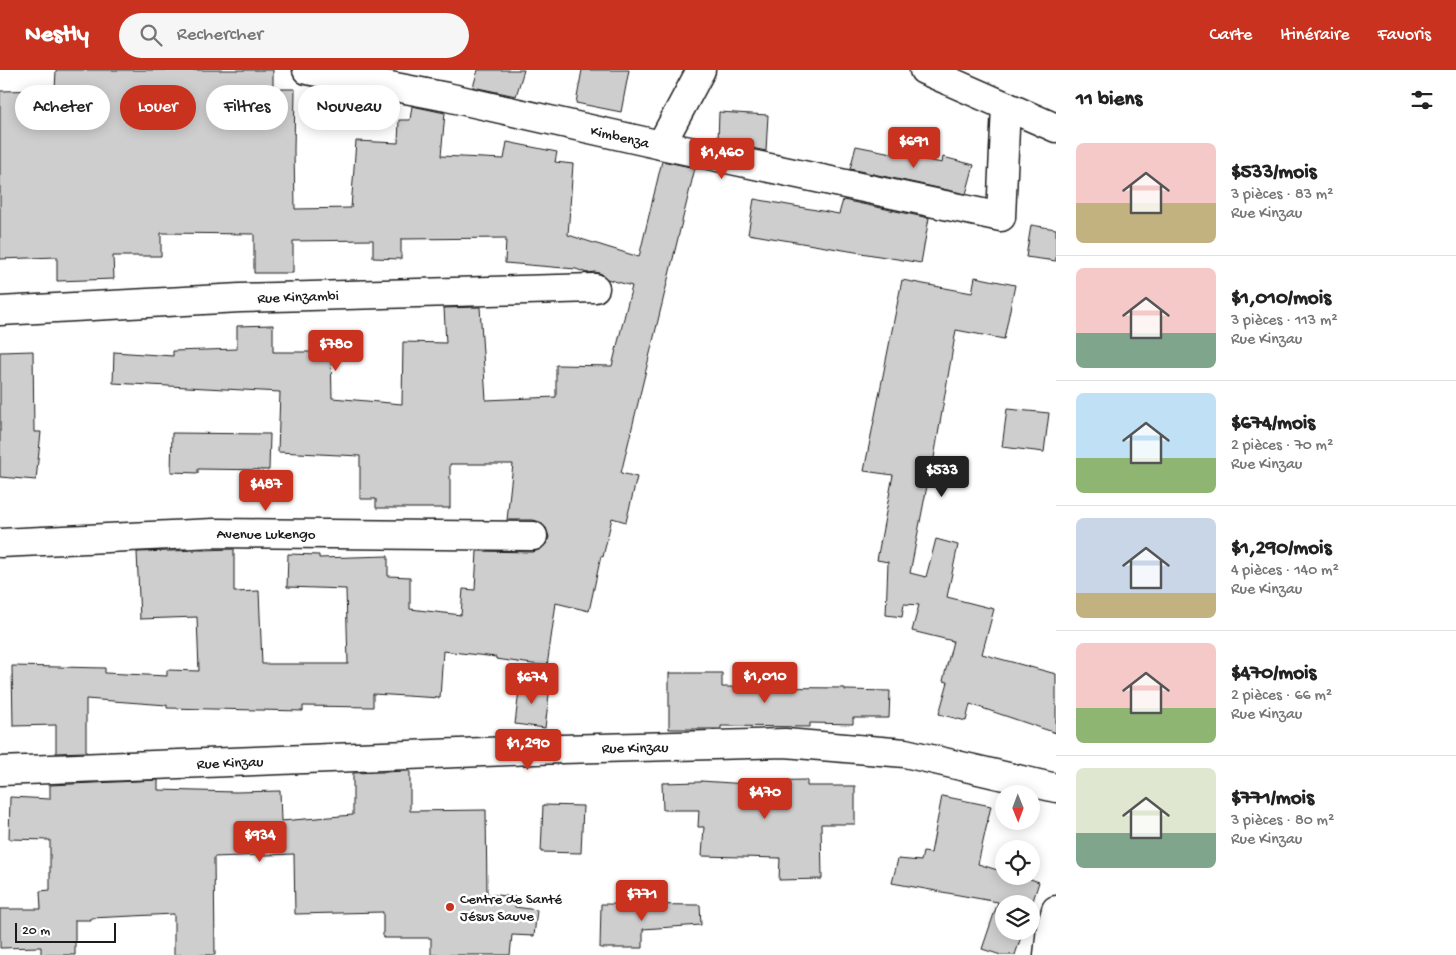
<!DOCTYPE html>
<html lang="fr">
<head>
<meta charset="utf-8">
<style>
	:root { --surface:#fff; --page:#f6f6f6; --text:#222; --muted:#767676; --line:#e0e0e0; --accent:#c8321e }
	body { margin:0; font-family:"Gochi Hand",sans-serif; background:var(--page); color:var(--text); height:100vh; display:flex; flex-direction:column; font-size:19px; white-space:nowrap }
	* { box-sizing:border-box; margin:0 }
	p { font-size:16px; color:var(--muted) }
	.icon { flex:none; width:28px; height:28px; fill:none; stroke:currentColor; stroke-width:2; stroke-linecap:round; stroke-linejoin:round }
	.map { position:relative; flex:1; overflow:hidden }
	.drawer { display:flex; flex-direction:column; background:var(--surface); width:400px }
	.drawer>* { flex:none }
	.hud { position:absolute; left:15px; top:15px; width:475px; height:45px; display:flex; gap:10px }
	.needle { width:32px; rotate:179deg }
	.tools { position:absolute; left:995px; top:715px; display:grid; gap:10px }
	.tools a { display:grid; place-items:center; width:45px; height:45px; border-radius:50%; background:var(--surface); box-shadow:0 2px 12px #0003; font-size:25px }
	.scale { position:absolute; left:15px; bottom:12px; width:101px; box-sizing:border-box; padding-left:5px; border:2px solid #1c1c1c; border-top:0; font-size:14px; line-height:18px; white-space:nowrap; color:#1c1c1c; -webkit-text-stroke:4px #fff; paint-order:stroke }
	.price { position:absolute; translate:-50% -42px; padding:0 11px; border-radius:5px; background:var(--accent); color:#fff; font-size:16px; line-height:32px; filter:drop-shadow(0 1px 2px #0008) }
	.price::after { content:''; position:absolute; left:50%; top:30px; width:15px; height:11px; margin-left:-8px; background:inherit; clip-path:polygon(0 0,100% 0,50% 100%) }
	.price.on { background:#222; color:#fff }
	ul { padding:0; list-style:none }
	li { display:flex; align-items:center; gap:15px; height:125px; padding:0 20px }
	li+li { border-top:1px solid var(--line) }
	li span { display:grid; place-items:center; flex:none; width:140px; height:100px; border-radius:8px; color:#555 }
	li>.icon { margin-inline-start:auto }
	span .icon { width:60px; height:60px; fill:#fffc; stroke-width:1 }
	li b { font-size:21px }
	h2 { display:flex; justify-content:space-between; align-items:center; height:60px; padding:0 20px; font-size:21px }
	.pill { padding:0 18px; border-radius:22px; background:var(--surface); box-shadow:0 2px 12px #0003; font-size:18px; line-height:45px }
	.pill.on { background:var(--accent); color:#fff }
	header { display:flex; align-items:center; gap:30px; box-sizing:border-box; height:70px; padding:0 25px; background:var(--accent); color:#fff }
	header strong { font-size:24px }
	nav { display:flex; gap:28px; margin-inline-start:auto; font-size:18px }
	.search { width:350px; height:45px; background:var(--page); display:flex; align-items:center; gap:12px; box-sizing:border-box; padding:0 18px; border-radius:28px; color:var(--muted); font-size:19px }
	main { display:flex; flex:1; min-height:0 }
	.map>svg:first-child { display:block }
	.building { fill:#cecece; stroke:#1c1c1c }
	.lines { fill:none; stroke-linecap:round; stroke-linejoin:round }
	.minor-casing { stroke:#1c1c1c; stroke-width:31 }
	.minor { stroke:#fff; stroke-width:28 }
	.poi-dot { fill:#c8321e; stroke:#fff; stroke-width:2 }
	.labels { text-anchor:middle; stroke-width:5; stroke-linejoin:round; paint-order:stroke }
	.street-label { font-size:15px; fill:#1c1c1c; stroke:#fff }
	.poi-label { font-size:15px; fill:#1c1c1c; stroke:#fff; text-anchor:start }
</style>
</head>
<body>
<header>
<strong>Nestly</strong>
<div class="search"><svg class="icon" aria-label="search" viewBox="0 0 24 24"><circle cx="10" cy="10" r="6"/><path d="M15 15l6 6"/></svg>Rechercher</div>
<nav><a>Carte</a><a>Itinéraire</a><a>Favoris</a></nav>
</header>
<main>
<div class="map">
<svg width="1056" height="885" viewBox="0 0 1056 885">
	<rect width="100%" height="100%" fill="#fff"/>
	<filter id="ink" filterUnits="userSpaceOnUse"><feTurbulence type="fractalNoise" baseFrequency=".02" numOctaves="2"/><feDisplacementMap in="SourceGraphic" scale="10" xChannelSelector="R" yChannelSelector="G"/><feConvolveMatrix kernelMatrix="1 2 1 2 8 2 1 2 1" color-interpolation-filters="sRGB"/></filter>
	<g filter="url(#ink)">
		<g class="building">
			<polygon points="56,0 273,0 273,19 295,19 294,81 295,139 351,138 356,71 398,73 399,50 410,50 412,36 445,43 441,86 504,89 507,72 557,82 555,92 573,94 568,165 639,187 662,91 695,98 621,403 637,407 626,452 612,448 603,487 601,486 589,541 556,533 547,596 496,589 496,587 443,581 440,628 373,624 373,637 303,636 303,641 167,638 167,635 86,629 86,682 56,683 56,655 13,656 12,596 105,598 105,603 167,606 167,600 199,601 197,547 140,549 137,482 234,479 234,522 259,521 262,594 348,594 346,519 287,517 288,484 319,485 319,488 388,486 388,506 410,507 410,539 461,545 463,519 475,520 477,481 533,482 541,479 547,473 549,467 546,458 540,452 533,450 507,450 513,394 450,394 450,438 376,438 376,429 360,429 360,386 278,382 280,322 113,313 114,282 173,286 173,281 237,279 237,256 273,255 273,282 331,282 332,328 402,334 403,272 446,273 444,238 480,237 486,330 556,327 556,295 612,296 632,216 607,209 602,204 595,202 587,203 576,199 505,193 506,168 401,169 401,189 373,188 373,170 293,171 293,203 254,203 254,164 161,163 161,186 113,186 114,209 57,211 57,187 0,189 0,21 55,20"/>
			<polygon points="478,0 524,0 516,26 473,17"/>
			<polygon points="582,0 629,0 621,42 576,33"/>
			<polygon points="719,42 768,45 766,81 718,71"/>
			<polygon points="856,76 942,93 943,87 974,95 966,124 850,99"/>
			<polygon points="754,129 839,144 843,130 929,148 921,193 748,164"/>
			<polygon points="1031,155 1056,159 1056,191 1026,187"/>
			<polygon points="975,207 1015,215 1004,269 956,260 930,411 928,411 910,503 926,507 936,469 958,475 947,527 994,539 982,584 1056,604 1056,663 970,634 966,651 939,644 948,612 943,611 953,571 912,561 919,535 904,534 902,547 886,545 888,492 877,490 893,405 864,401 902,210 972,223"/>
			<polygon points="33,281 34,362 41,362 36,410 0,407 0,282"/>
			<polygon points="1007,339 1049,343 1044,382 1002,377"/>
			<polygon points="172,363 270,364 269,400 198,399 198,403 171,402"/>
			<polygon points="669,603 722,603 722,617 845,618 845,620 890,621 889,648 853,648 853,654 810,653 810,657 721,656 721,659 669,659"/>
			<polygon points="520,612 550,616 545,658 515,654"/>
			<polygon points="410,701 410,741 486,740 487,824 516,827 515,837 537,840 534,866 512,865 510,885 431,885 431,868 383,868 383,842 295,844 294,784 214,787 215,885 174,885 174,844 91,848 91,850 75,850 75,885 41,885 41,877 0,878 0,839 41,839 40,821 50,820 50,770 9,769 10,727 50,729 50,715 158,710 158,720 236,722 280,721 281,751 353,745 353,703"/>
			<polygon points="807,710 807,716 855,716 855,754 821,754 822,809 779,810 780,788 702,786 704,757 698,757 699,740 663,740 662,713 701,712 701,711 747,714 747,711"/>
			<polygon points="942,726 991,736 978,794 1004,802 1004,806 1022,806 1039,812 1031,837 1031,834 1004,834 1004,861 1023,861 1015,885 1001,885 982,879 998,832 892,813 898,789 921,791 923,782 931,783"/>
			<polygon points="543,735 583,736 581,783 541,782"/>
			<polygon points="601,834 700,835 701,855 643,859 643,878 600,878"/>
		</g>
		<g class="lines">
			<defs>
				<g id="minor">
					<polyline points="307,0 447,27 661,75 1001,147 1006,36"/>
					<polyline points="924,0 1056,58"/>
					<polyline points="661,75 701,0"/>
					<polyline points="0,241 240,228 595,218"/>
					<polyline points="0,473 214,463 533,466"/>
					<polyline points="0,701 562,679 785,673 905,683 1056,718"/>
					<polyline points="1048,885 1051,858 1056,840"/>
				</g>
			</defs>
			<use href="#minor" class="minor-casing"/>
			<use href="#minor" class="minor"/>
		</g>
	</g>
	<circle class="poi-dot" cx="450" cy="837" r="5"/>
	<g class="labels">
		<g class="street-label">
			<text transform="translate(620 66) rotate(13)" y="5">Kimbenza</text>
			<text transform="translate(298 226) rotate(-2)" y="5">Rue Kinzambi</text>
			<text x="266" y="468">Avenue Lukengo</text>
			<text transform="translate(635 677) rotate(-1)" y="5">Rue Kinzau</text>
			<text transform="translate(230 692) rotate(-2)" y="5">Rue Kinzau</text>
		</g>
		<g class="poi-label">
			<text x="460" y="833">Centre de Santé<tspan x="460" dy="17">Jésus Sauve</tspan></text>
		</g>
	</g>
</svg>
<div class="tools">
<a><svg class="needle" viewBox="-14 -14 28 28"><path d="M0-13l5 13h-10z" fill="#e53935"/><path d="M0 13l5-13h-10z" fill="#767676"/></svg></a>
<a><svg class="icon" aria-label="locate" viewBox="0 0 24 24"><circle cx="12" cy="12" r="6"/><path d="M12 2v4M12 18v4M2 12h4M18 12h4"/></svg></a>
<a><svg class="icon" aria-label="layers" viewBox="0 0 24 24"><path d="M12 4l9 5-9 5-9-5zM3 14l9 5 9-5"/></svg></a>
</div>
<div class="scale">20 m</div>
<b class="price" style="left:914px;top:99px">$691</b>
<b class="price" style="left:722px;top:110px">$1,460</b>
<b class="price" style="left:336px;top:302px">$780</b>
<b class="price on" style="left:942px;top:428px">$533</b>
<b class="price" style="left:266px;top:442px">$487</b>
<b class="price" style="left:765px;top:634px">$1,010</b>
<b class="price" style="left:532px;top:635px">$674</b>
<b class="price" style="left:528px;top:701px">$1,290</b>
<b class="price" style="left:765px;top:750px">$470</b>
<b class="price" style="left:260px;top:793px">$934</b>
<b class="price" style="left:642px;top:852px">$771</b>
<div class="hud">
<a class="pill">Acheter</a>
<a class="pill on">Louer</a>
<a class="pill">Filtres</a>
<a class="pill">Nouveau</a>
</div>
</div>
<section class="drawer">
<h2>11 biens<svg class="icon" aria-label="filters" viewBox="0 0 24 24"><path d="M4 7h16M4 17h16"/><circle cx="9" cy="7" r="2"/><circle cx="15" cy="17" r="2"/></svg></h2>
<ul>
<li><span style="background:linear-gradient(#f6c9c9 60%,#c2b280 0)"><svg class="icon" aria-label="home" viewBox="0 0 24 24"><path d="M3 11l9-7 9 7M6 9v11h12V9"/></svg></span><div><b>$533/mois</b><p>3 pièces · 83 m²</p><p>Rue Kinzau</p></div></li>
<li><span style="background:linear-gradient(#f6c9c9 65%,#7fa58c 0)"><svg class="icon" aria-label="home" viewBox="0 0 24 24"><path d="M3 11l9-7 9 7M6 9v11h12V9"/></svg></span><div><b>$1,010/mois</b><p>3 pièces · 113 m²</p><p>Rue Kinzau</p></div></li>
<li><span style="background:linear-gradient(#bfe0f5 65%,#8fb573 0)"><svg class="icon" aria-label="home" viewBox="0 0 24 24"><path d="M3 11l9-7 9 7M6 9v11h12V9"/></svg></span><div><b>$674/mois</b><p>2 pièces · 70 m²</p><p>Rue Kinzau</p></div></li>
<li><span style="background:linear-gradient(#c9d6e8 75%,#c2b280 0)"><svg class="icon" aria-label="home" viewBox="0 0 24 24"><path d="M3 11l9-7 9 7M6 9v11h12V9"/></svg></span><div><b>$1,290/mois</b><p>4 pièces · 140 m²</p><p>Rue Kinzau</p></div></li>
<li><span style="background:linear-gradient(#f6c9c9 65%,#8fb573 0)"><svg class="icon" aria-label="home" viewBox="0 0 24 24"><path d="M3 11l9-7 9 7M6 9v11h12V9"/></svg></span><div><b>$470/mois</b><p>2 pièces · 66 m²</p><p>Rue Kinzau</p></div></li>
<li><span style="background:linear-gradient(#dfe7d0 65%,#7fa58c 0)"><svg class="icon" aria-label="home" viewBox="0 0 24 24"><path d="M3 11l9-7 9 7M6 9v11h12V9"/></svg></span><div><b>$771/mois</b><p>3 pièces · 80 m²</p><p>Rue Kinzau</p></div></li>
</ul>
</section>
</main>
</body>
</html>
